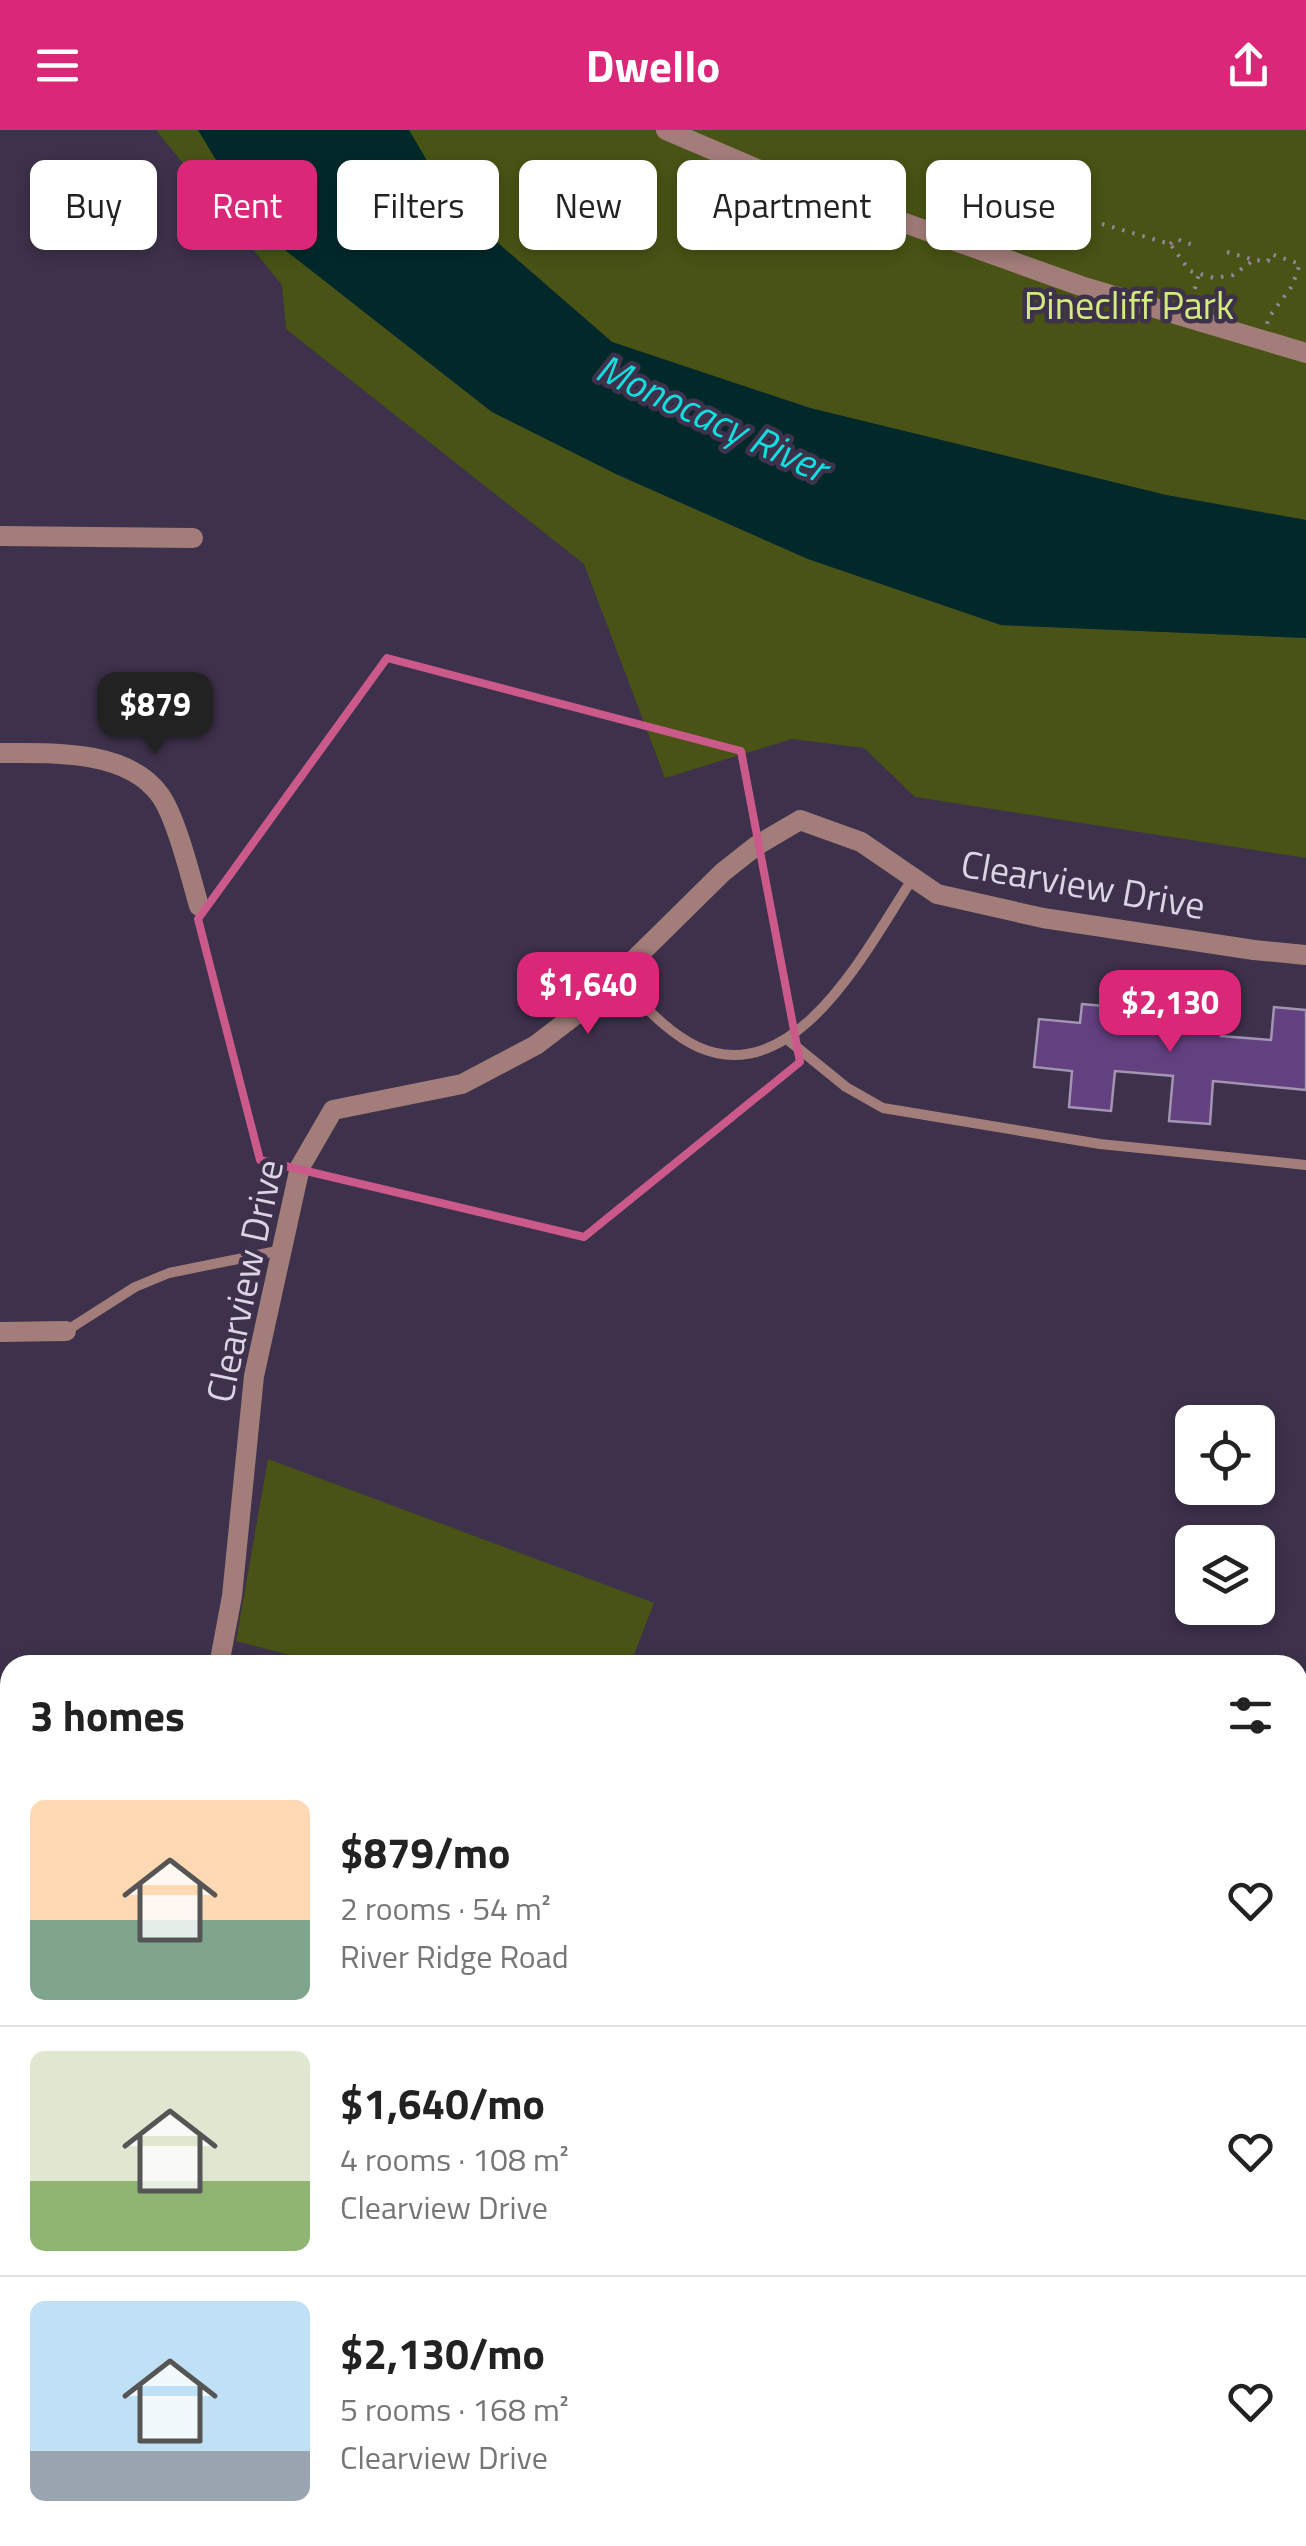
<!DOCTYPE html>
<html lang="en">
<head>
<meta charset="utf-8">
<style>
	:root { --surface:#fff; --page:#f2f2f2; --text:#222; --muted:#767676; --line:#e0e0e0; --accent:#db2777 }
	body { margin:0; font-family:"Titillium Web",sans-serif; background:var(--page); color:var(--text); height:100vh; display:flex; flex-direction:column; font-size:38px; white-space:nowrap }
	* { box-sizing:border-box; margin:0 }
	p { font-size:32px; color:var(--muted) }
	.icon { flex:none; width:55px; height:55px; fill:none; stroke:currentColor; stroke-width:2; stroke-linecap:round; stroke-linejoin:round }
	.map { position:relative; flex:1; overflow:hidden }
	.drawer { position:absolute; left:0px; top:1525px; width:1308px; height:892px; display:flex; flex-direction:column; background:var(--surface); border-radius:30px 30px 0 0; box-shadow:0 5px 15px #0003 }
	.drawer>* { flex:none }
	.guide { position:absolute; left:30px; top:30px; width:1248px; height:90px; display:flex; gap:20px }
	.fabs { position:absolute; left:1175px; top:1275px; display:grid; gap:20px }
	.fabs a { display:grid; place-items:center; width:100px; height:100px; border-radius:15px; background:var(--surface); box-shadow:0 5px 15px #0003; font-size:50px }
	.price { position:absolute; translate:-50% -85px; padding:0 22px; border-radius:20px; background:var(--accent); color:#fff; font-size:32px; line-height:65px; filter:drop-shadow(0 2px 5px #0008) }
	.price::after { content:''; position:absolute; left:50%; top:60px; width:30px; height:22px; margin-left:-15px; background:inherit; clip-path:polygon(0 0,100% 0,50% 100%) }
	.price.active { background:#222; color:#fff }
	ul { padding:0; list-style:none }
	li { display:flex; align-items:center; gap:30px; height:250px; padding:0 30px }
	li+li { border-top:2px solid var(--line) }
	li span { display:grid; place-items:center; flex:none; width:280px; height:200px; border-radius:15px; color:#555 }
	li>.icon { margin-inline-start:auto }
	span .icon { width:120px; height:120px; fill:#fffc; stroke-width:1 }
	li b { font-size:42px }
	h2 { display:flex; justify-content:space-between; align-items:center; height:120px; padding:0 30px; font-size:42px }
	.tag { padding:0 35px; border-radius:15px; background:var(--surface); box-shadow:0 5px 15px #0003; font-size:35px; line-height:90px }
	.tag.active { background:var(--accent); color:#fff }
	header { display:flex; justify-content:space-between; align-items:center; height:130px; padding:0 30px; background:var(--accent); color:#fff; font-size:45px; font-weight:700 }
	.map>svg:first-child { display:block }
	.green { fill:#485315 }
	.water { fill:#01292a }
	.building { fill:#634180; stroke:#a394b2; stroke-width:2.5 }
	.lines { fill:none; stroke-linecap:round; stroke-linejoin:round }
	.path { stroke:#92879c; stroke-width:4; stroke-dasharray:2.5 8; stroke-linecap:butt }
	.service { stroke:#a37d7a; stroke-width:10 }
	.minor { stroke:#a37d7a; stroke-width:20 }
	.marked { fill:none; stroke:#cb5a8b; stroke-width:8; stroke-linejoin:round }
	.labels { text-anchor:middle; stroke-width:9; stroke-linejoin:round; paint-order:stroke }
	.park-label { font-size:38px; fill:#d3ea7e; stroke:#3e314b }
	.street-label { font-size:38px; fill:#dcd4e4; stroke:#3e314b }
	.water-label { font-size:40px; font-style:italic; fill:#14dddf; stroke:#3e314b }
</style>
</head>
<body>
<header><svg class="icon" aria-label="menu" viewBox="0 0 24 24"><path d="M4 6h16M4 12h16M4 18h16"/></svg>Dwello<svg class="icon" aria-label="share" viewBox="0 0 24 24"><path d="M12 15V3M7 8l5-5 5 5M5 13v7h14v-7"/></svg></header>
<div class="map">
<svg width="1306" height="2416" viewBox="0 0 1306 2416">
	<rect width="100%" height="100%" fill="#3e314b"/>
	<g class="green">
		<polygon points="156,0 198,0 257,98 492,282 616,344 808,429 1001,495 1306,508 1306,728 915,667 864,618 792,609 665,648 584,434 286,199 282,155"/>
		<polygon points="405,0 1306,0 1306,390 1166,365 810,278 612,212 452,73"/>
		<polygon points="268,1329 654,1473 630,1535 328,1535 236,1511"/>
	</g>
	<polygon class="water" points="198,0 409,0 452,73 612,212 810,278 1166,365 1306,390 1306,508 1001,495 808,429 616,344 492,282 257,98"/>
	<polygon class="building" points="1082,874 1223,887 1221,906 1271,910 1274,877 1306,880 1306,960 1213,951 1210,994 1169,991 1173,946 1115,941 1111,981 1069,977 1072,941 1034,937 1039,889 1080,893"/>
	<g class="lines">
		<g class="path">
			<polyline points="1102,94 1170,114 1190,141 1214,148 1233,145 1254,130"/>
			<polyline points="1170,114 1176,109 1193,115"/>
			<polyline points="1227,122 1254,130 1268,131 1271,124 1300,134 1292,156 1269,187 1267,194"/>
			<polyline points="1192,169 1199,144"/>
		</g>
		<g class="service">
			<path d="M616 848C641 872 667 903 698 917 797 961 869 814 913 748"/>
			<polyline points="788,910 846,957 883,978 1100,1014 1306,1035"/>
			<polyline points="66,1201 135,1157 169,1143 282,1120"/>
			<polyline points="0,2164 10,2129"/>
			<polyline points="0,2189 10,2193"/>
			<polyline points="0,2204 9,2282"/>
			<polyline points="34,2408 34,2416"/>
			<polyline points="294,2408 318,2416"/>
			<polyline points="591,2408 611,2416"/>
			<polyline points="415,2416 417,2408"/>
			<polyline points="785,2416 788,2408"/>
		</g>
		<g class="minor">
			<polyline points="666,0 776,47 1081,156 1306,223"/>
			<polyline points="0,406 193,408"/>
			<path d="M0 623C51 623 127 619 160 665 176 687 191 748 199 776"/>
			<polyline points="0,1202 66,1201"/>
			<polyline points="219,1535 232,1466 254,1246 300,1037 333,980 462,954 536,915 587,876 723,742 756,716 800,690 861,712 937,764 1043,788 1254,820 1306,825"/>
			<polyline points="0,1709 10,1709"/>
			<polyline points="1298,2115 1306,2118"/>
			<polyline points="0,2283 10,2280"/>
			<polyline points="1298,2323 1306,2309"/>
			<polyline points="477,2408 494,2416"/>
			<polyline points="1240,2416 1245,2408"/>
		</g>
	</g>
	<path class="marked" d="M387 528 741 621 800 932 584 1107 260 1030 198 789Z"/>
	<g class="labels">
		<g class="park-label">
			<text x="1129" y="189">Pinecliff Park</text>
		</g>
		<g class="street-label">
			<text transform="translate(1083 755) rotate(10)" y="13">Clearview Drive</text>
			<text transform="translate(245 1151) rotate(-78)" y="13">Clearview Drive</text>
		</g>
		<g class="water-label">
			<text transform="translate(712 288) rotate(25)" y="14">Monocacy River</text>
		</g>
	</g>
</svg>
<div class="fabs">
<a><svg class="icon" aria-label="locate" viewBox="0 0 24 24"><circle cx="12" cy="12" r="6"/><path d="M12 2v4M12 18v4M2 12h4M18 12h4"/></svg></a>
<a><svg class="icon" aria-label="layers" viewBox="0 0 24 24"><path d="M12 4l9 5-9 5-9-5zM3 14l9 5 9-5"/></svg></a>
</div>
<b class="price active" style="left:155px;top:627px">$879</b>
<b class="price" style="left:588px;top:907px">$1,640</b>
<b class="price" style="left:1170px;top:925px">$2,130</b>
<div class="guide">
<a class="tag">Buy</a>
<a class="tag active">Rent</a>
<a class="tag">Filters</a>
<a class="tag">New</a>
<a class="tag">Apartment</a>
<a class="tag">House</a>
</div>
<section class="drawer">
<h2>3 homes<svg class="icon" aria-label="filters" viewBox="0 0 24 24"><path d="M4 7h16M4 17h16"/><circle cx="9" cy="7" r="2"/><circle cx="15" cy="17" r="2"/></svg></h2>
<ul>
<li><span style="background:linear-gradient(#ffd9b3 60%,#7fa58c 0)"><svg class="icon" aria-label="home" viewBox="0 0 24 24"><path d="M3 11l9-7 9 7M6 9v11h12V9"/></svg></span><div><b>$879/mo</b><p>2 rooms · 54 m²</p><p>River Ridge Road</p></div><svg class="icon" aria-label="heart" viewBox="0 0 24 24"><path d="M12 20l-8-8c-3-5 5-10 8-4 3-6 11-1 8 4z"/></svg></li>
<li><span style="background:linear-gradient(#dfe7d0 65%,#8fb573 0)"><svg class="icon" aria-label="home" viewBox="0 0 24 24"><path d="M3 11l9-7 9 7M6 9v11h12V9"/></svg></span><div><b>$1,640/mo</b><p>4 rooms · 108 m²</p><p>Clearview Drive</p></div><svg class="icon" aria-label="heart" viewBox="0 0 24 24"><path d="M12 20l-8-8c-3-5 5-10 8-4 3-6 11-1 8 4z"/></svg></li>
<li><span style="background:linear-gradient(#bfe0f5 75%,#9aa5b1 0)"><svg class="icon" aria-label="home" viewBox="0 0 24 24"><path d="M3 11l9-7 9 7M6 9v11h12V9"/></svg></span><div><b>$2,130/mo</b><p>5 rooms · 168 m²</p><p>Clearview Drive</p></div><svg class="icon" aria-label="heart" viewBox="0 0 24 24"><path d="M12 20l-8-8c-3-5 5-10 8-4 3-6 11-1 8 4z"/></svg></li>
</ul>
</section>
</div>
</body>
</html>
